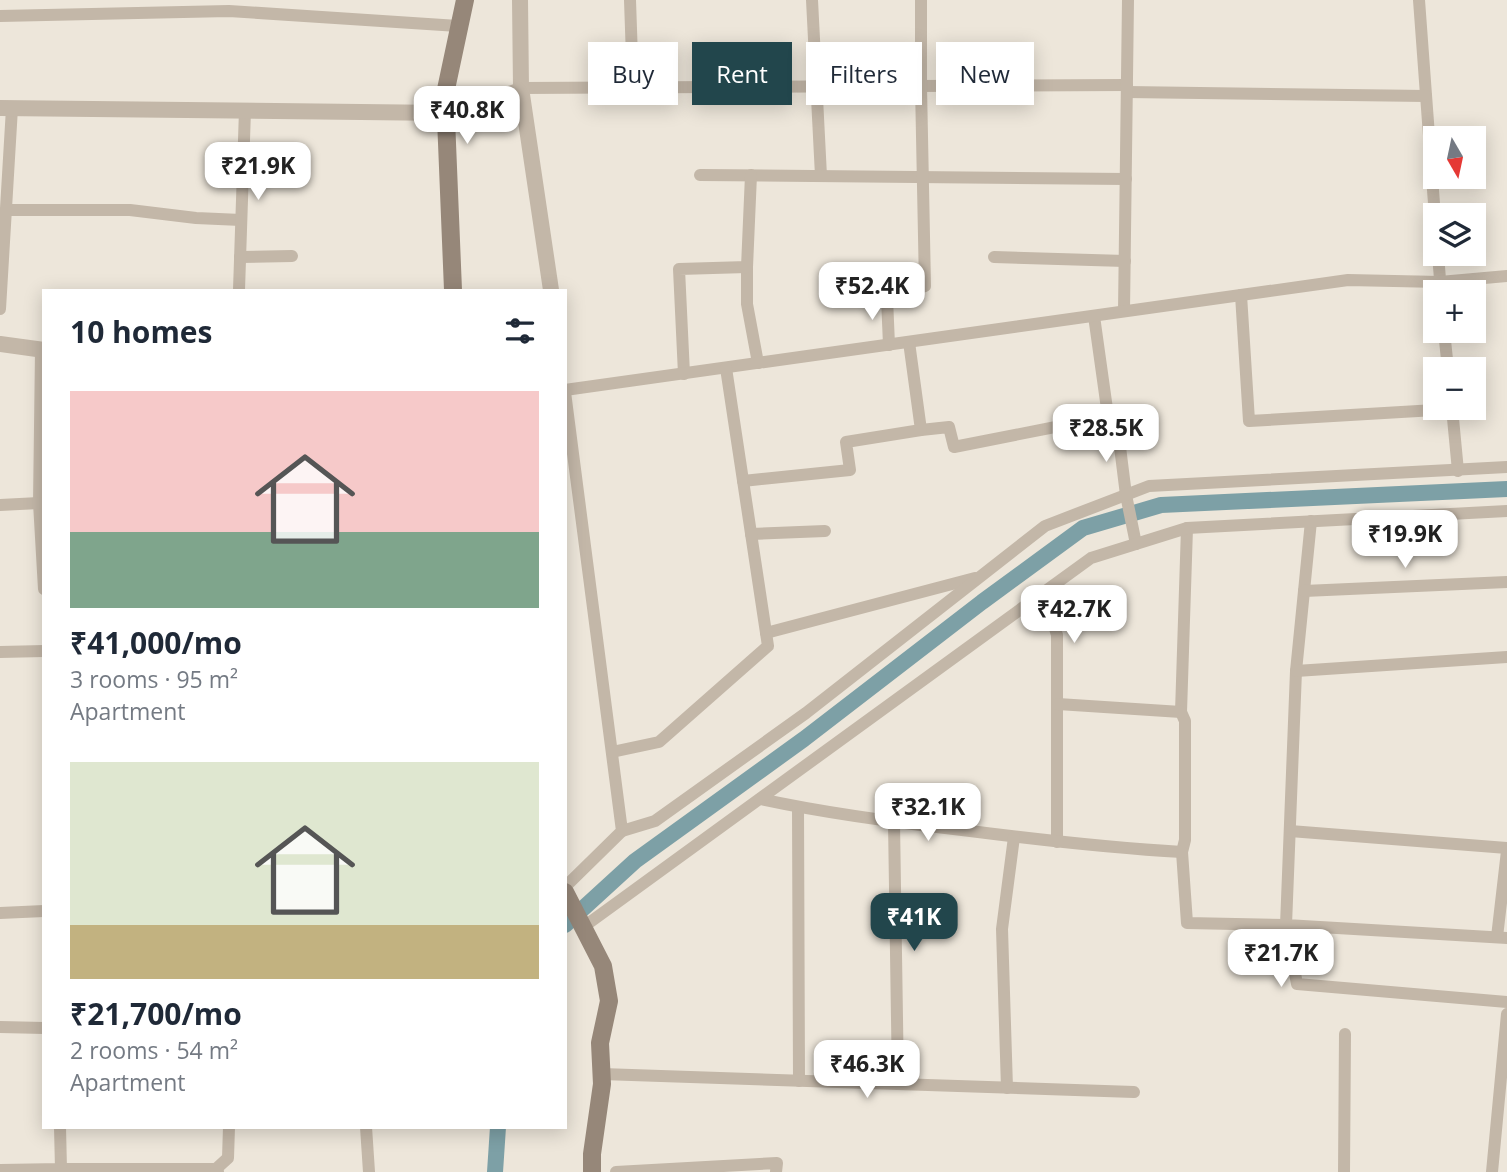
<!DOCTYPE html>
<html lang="en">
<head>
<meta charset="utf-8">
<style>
	:root { --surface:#fff; --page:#f6f6f7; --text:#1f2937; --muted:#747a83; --accent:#22464c }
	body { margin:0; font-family:"Open Sans",sans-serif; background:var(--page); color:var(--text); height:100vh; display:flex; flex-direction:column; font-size:26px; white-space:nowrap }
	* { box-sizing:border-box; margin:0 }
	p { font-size:23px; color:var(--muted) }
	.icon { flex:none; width:38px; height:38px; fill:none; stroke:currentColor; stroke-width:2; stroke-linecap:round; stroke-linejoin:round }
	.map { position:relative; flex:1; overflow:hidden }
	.details { position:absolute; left:42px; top:289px; width:525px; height:840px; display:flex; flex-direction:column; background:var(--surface); border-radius:0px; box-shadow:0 4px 18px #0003 }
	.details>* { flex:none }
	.banner { position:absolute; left:588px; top:42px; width:665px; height:63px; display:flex; gap:14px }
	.needle { width:46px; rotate:171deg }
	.buttons { position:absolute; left:1423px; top:126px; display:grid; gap:14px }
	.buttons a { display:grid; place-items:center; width:63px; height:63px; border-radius:0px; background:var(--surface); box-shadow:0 4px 18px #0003; font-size:35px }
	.price { position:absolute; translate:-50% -60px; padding:0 16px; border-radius:14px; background:#fff; color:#222; font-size:23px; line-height:46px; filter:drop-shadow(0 2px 4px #0008) }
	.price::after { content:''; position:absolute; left:50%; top:42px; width:21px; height:16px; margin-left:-10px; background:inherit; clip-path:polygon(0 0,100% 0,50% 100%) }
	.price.active { background:var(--accent); color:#fff }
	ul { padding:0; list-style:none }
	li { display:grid; align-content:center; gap:14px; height:371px; padding:0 28px }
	li span { display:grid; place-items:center; height:217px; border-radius:0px; color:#555 }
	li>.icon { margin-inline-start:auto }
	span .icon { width:126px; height:126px; fill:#fffc; stroke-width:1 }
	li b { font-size:30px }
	h2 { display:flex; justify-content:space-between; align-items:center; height:84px; padding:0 28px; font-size:30px }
	.pill { padding:0 24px; border-radius:0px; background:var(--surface); box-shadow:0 4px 18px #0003; font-size:24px; line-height:63px }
	.pill.active { background:var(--accent); color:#fff }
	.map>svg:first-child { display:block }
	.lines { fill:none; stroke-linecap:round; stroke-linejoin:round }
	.canal { stroke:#7da0a6; stroke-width:16 }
	.minor { stroke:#c3b7a8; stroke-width:12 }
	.tertiary { stroke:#c3b7a8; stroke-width:16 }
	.secondary { stroke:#968779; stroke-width:18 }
</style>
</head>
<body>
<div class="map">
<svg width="1507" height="1172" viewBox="0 0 1507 1172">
	<rect width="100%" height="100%" fill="#ede6da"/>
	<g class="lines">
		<g class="canal">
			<polyline points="565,925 635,861 804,739 982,602 1083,528 1161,505 1507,489"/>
			<polyline points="495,1172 498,1127"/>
		</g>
		<g class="minor">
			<polyline points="630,0 633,87"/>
			<polyline points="812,0 821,176"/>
			<polyline points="1419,0 1435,217"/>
			<polyline points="0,16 229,11 458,26"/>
			<polyline points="1127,92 1426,96"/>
			<polyline points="446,113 521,88 1127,85"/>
			<polyline points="700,175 1126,179"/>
			<polyline points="6,210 130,210 196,218 241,220"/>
			<polyline points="1438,254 1441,292"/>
			<polyline points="240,257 292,256"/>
			<polyline points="994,257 1125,261"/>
			<polyline points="747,267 747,304 758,363"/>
			<polyline points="239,290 245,110"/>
			<polyline points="1241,295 1249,421 1452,409"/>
			<polyline points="0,309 12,108"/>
			<polyline points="1124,311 1128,0"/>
			<polyline points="1094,316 1108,416"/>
			<polyline points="1444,331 1448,369"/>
			<polyline points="889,345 887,298 925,286 921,86 921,0"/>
			<polyline points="41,350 39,503 44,589"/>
			<polyline points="684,374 679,269 747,267 751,175"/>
			<polyline points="565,390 1348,280 1440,282 1507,276"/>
			<polyline points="565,392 622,831 565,887"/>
			<polyline points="1452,408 1458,471"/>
			<polyline points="921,430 949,427 954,447 1116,415 1126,495 1136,544"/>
			<polyline points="743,481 850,470 846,442 921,430 909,342"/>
			<polyline points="0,505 39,503"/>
			<polyline points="1311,521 1296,671 1286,925 1507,938"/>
			<polyline points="1187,528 1181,712 1185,721 1185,840 1182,852 1187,923 1286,925 1297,984 1507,1002"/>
			<polyline points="751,534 825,531"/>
			<polyline points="1304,591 1507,582"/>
			<polyline points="1044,593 1057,635 1057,842"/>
			<polyline points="766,633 975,578"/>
			<polyline points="0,652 44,651"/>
			<polyline points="1296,671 1507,657"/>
			<polyline points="1058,704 1181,712"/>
			<polyline points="612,752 659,742 768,646 726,368"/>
			<path d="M760 799C829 814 899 823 970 831 1041 840 1111 848 1182 852"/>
			<polyline points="798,808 799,1081"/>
			<polyline points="894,822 898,1084"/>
			<polyline points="622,831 655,821 806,713 1045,526 1149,486 1507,467"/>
			<polyline points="1290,831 1507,848"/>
			<polyline points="0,913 44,911"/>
			<polyline points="582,928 1091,558 1187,528 1507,511"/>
			<polyline points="1497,937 1507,851"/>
			<polyline points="0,1027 44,1028"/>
			<polyline points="602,1074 1134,1092"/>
			<polyline points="1007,1088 1002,929 1014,837"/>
			<polyline points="366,1127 369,1172"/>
			<polyline points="61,1169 216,1169 218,1172"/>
			<polyline points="216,1169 228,1158 229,1127"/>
			<polyline points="0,1170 61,1169 60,1127"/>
			<polyline points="616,1172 777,1163 776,1172"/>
			<polyline points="1344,1172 1345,1034"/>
			<polyline points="1492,1172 1507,1014"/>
		</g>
		<g class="tertiary">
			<polyline points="520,0 521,88 551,290"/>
			<polyline points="0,108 446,113"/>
			<polyline points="0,344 44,350"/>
		</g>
		<g class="secondary">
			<polyline points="453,290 445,94 465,0"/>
			<polyline points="565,892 603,966 609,1001 600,1043 602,1084 592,1154 592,1172"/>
		</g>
	</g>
</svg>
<div class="buttons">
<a><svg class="needle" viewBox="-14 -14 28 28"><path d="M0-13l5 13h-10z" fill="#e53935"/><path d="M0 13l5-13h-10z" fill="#747a83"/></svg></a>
<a><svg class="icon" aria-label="layers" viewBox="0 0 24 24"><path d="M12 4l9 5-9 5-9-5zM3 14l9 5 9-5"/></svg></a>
<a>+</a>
<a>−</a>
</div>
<b class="price" style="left:467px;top:146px">₹40.8K</b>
<b class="price" style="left:258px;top:202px">₹21.9K</b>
<b class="price" style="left:872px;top:322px">₹52.4K</b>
<b class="price" style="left:1106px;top:464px">₹28.5K</b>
<b class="price" style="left:1405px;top:570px">₹19.9K</b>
<b class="price" style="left:1074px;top:645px">₹42.7K</b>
<b class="price" style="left:928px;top:843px">₹32.1K</b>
<b class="price active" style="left:914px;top:953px">₹41K</b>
<b class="price" style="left:1281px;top:989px">₹21.7K</b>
<b class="price" style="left:867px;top:1100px">₹46.3K</b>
<div class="banner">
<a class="pill">Buy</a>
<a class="pill active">Rent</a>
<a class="pill">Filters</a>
<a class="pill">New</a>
</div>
<section class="details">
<h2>10 homes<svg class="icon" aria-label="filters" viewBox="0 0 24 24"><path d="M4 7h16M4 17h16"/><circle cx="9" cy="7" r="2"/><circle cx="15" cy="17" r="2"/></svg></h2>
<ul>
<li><span style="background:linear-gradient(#f6c9c9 65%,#7fa58c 0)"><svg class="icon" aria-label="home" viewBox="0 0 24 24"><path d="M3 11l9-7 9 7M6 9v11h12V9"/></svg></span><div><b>₹41,000/mo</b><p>3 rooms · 95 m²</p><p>Apartment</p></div></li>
<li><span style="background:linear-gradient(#dfe7d0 75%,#c2b280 0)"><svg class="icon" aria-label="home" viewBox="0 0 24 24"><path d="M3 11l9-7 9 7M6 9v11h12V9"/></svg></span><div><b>₹21,700/mo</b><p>2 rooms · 54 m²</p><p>Apartment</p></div></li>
</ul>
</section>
</div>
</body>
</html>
